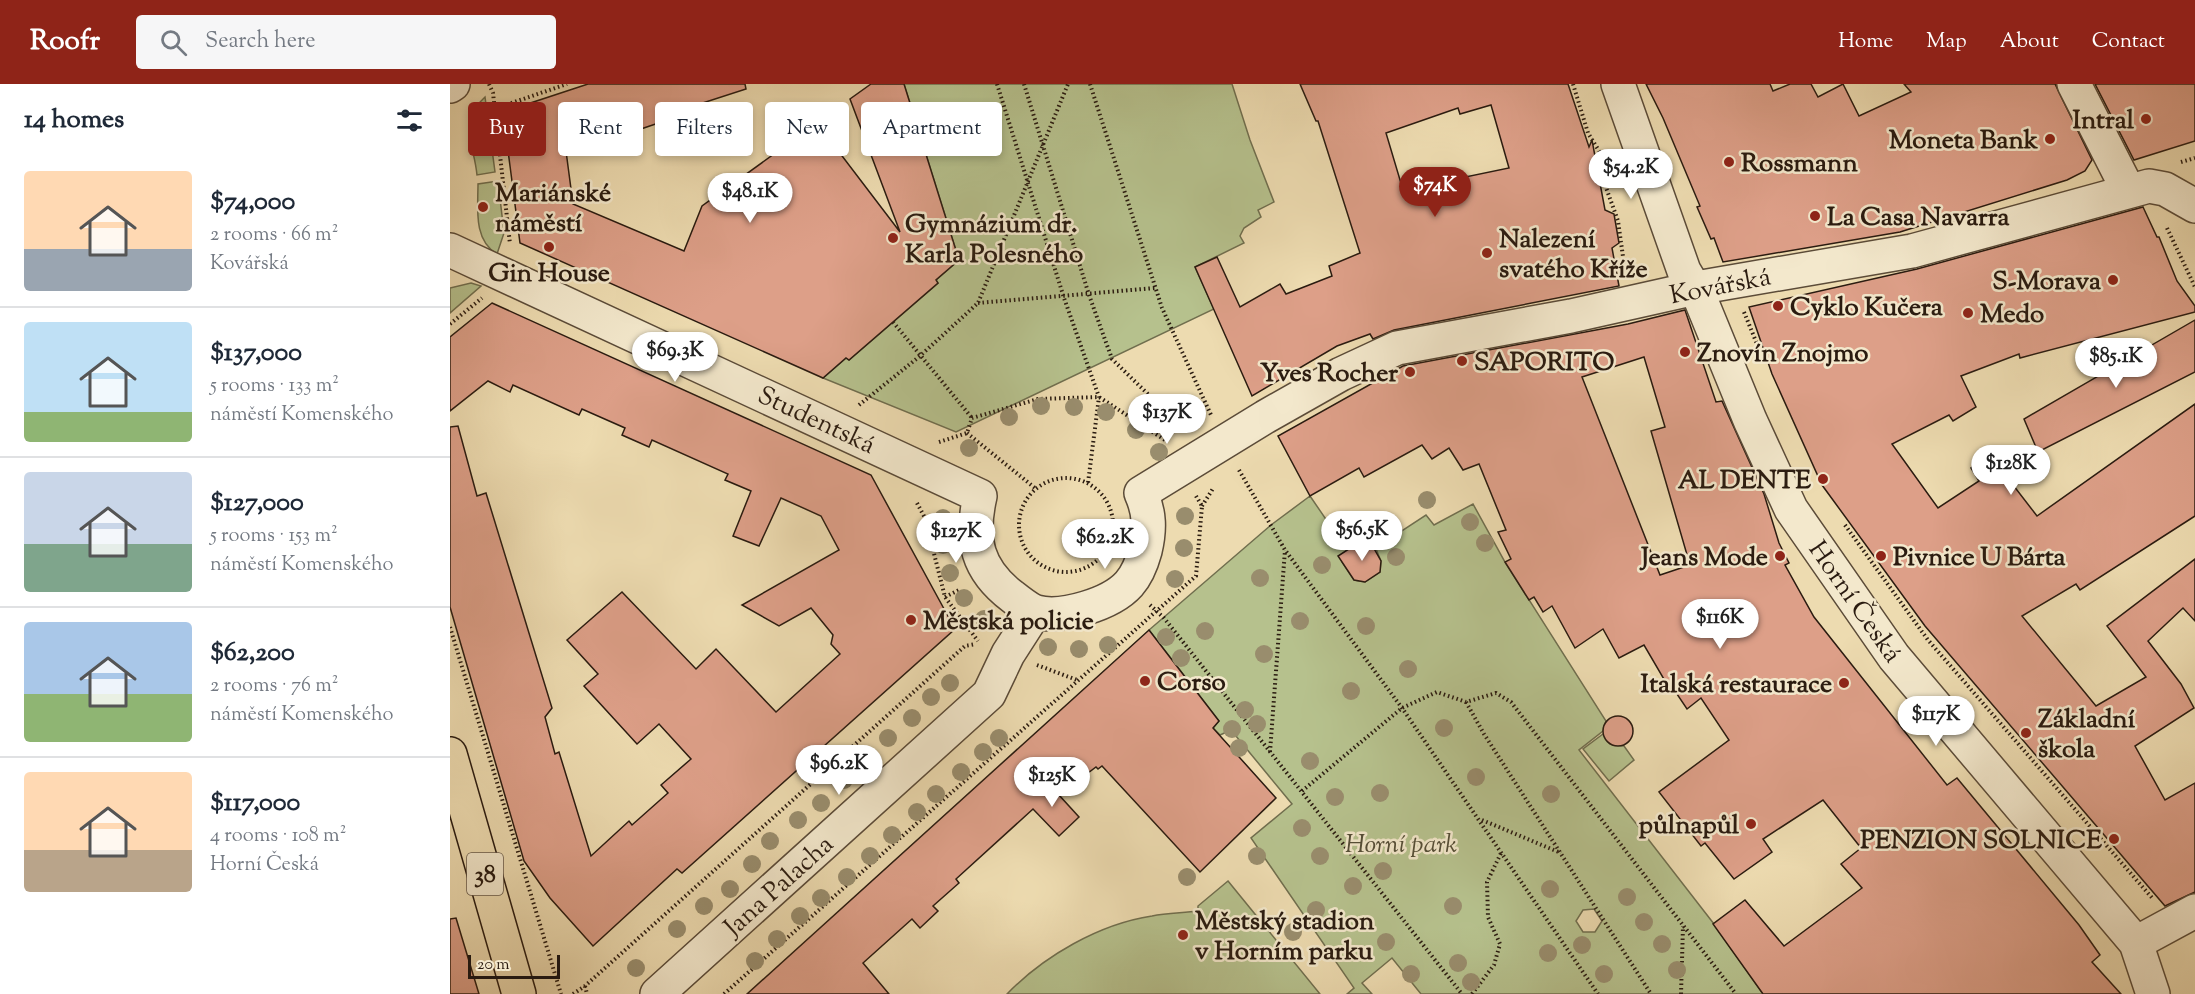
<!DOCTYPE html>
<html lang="en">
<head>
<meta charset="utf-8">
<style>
	:root { --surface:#fff; --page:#f6f6f7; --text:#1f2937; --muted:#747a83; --line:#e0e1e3; --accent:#8f2418 }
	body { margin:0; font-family:"Sorts Mill Goudy",serif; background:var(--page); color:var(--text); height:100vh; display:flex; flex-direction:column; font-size:22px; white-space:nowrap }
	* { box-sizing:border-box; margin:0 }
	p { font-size:20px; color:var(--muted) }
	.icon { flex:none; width:33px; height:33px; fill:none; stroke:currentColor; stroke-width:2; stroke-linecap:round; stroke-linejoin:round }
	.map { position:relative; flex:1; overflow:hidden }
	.sheet { display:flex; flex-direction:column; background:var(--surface); width:450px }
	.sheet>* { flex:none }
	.guide { position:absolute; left:18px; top:18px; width:570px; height:54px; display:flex; gap:12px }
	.scale { position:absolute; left:18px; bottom:15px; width:92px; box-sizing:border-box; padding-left:6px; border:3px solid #2a1b10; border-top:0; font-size:16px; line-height:21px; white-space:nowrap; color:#2a1b10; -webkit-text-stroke:4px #f3e8cc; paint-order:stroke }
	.price { position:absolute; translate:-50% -51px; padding:0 14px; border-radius:21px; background:#fff; color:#222; font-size:20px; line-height:39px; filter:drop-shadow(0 2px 3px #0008) }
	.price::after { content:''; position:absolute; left:50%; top:36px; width:18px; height:14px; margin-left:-9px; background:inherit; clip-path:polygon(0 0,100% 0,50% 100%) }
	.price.active { background:var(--accent); color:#fff }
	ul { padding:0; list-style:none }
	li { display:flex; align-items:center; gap:18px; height:150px; padding:0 24px }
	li+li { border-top:2px solid var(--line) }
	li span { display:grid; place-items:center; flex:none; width:168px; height:120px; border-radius:6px; color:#555 }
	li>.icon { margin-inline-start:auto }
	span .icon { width:72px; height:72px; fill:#fffc; stroke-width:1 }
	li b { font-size:26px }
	h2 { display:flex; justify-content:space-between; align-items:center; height:72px; padding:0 24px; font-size:26px }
	.tag { padding:0 21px; border-radius:6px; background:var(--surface); box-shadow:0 3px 9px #0003; font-size:21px; line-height:54px }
	.tag.active { background:var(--accent); color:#fff }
	header { display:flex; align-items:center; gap:36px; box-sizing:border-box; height:84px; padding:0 30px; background:var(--accent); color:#fff }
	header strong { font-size:28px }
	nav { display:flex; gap:33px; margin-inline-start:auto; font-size:21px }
	.search { width:420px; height:54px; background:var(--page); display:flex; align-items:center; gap:15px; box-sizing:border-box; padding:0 21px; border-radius:6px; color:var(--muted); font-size:22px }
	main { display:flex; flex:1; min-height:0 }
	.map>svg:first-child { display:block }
	.green { fill:#b6c18d; stroke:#706e4e; stroke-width:1.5; fill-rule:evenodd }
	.building { fill:#dd9f88; stroke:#2a1b10; stroke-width:1.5; fill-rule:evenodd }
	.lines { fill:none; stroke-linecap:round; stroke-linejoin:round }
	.street-casing { stroke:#5b4b38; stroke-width:36 }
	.primary-casing { stroke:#2a1b10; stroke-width:36 }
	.path { stroke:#2a1b10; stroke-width:4; stroke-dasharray:1.5 3; stroke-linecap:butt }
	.street { stroke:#f3e8cc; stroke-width:33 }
	.primary { stroke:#eddbb0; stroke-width:33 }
	.tree { fill:#998d6d }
	.poi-dot { fill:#8f2418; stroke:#f3e8cc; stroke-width:2 }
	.labels { text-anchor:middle; stroke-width:5; stroke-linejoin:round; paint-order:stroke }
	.shield { fill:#f3e8cc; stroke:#665848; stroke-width:1.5 }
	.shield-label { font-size:24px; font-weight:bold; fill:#2a1b10 }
	.poi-label { font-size:26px; font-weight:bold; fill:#2a1b10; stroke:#f3e8cc; text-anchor:start }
	.street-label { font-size:26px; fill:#2a1b10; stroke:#f3e8cc }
	.park-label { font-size:26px; font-style:italic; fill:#544d36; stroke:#f3e8cc }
</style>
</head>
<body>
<header>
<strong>Roofr</strong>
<div class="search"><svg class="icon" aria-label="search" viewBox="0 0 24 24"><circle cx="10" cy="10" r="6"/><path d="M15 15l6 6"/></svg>Search here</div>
<nav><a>Home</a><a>Map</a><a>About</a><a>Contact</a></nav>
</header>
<main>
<section class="sheet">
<h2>14 homes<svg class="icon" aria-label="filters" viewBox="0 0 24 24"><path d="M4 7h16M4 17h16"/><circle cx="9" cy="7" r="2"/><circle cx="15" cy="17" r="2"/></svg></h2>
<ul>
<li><span style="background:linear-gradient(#ffd9b3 65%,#9aa5b1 0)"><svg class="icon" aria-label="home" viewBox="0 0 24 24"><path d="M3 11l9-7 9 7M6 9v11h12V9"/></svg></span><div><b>$74,000</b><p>2 rooms · 66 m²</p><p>Kovářská</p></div></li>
<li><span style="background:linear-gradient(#bfe0f5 75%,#8fb573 0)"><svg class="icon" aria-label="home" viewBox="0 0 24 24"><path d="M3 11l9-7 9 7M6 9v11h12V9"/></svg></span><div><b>$137,000</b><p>5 rooms · 133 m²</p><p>náměstí Komenského</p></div></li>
<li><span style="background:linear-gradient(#c9d6e8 60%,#7fa58c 0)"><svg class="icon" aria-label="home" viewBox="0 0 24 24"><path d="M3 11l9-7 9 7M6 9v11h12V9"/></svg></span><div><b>$127,000</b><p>5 rooms · 153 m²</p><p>náměstí Komenského</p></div></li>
<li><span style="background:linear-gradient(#a9c7e8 60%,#8fb573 0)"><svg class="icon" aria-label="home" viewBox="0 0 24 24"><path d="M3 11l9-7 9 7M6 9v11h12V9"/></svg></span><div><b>$62,200</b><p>2 rooms · 76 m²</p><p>náměstí Komenského</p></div></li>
<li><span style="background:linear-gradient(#ffd9b3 65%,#b9a48a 0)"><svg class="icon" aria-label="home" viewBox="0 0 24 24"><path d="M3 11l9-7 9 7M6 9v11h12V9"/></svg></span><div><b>$117,000</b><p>4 rooms · 108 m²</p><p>Horní Česká</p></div></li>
</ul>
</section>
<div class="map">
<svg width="1745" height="910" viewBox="0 0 1745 910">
	<rect width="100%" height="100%" fill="#eddbb0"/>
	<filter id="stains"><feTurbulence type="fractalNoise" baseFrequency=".00333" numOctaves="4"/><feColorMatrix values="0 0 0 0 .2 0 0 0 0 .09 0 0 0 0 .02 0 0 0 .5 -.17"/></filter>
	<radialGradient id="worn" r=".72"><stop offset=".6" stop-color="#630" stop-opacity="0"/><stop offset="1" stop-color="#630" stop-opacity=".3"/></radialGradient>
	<g class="green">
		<polygon points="454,0 782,0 800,56 824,118 808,126 811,133 794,144 790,152 794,159 745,183 764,225 506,348 373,294 396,274 399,276 488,199 486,196 509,176"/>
		<path d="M35 13 45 88 27 91C24 59 7 38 35 13Z"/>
		<path d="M48 97 54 149 47 170C23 156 28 124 28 100Z"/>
		<polygon points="21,199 31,202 0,229 0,204"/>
		<path d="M860 412 897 466 892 478 904 496 915 498 930 488 931 477 924 460 931 456 935 458 976 431 984 441 1023 420 1055 478 1156 637 1153 647 1129 666 1264 840 1313 910H971L942 874 912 899 922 910H897L904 904 801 754 842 720 781 646 770 651 763 644 769 637 699 546 821 441ZM1144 825 1152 837 1145 848H1133L1126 837 1133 826Z"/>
		<polygon points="1153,650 1160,660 1174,662 1184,676 1159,697 1133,665"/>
		<path d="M778 797 870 910H557C594 872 649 840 702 832 717 829 733 829 748 827V822Z"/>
	</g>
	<g class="building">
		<polygon points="138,0 295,0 296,5 234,25 235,30 185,47 184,44 116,67 123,120 234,167 252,122 367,39 450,148 400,15 421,0 454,0 509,176 486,196 488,199 399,276 396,274 373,294 70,159 53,28"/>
		<path d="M850 0H1118L1139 63 1142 56 1155 126 1164 130 1169 159 1162 164 1169 202 944 246 923 255 920 250 887 262 802 312 745 183 767 173 790 223 830 200 836 210 882 192 879 182 910 169 868 37H866ZM1041 21 1059 84 953 106 936 49 1008 24 1010 30Z"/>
		<polygon points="1196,0 1320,0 1323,7 1340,0 1361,0 1368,13 1393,0 1409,32 1461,8 1454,0 1605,0 1642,76 1635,87 1617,96 1450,148 1273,178 1264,154 1261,155 1247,123 1250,122 1213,34"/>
		<polygon points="1645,0 1745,0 1745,57 1684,76"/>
		<polygon points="1693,123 1707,153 1709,153 1727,197 1745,222 1745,228 1570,274 1569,270 1511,292 1526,323 1503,337 1499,331 1442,360 1488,424 1529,397 1521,384 1540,371 1587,432 1745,320 1745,432 1630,506 1626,500 1572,532 1646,622 1696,593 1657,542 1745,475 1745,537 1733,524 1698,557 1731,600 1744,624 1685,662 1715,716 1745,699 1745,808 1715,822 1475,542 1372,401 1322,290 1299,223 1467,185"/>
		<polygon points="42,219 421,391 505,545 232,789 227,785 143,862 100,814 74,777 0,523 0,343 8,342 27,412 36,409 102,624 95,633 105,670 109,668 141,772 179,737 182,741 218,709 211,701 241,675 209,640 187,660 134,602 148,590 117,556 172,508 246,585 266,565 326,628 390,570 381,560 383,551 361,524 329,542 292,521 389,466 371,432 331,414 309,462 283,452 301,407 275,396 278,390 202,356 199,363 172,351 175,344 132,325 129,331 63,301 60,308 38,297 0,327 0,253"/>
		<path d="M1235 226 1266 318 1272 317 1314 410 1329 459 1339 479 1335 481 1364 533 1497 701 1507 694 1629 841 1650 871 1642 878 1671 910H1313L1263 840 1295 816 1334 862 1412 804 1391 780 1411 764 1373 716 1313 755 1322 768 1284 795 1255 759 1251 762 1209 708 1279 656 1251 614 1237 625 1225 607 1222 609 1194 561 1169 574 1153 545 1125 564 1102 522 1093 528 1084 513 1079 516 1055 478 1061 475 1048 448 1056 446 1029 380 1013 386 999 364 982 375 972 361 914 393 909 384 860 412 828 352 953 282 1178 240ZM1194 273 1215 343 1201 347 1240 481 1210 491 1132 293Z"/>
		<polygon points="1745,236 1745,288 1588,368 1574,335"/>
		<polygon points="911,457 922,461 931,477 930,488 915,498 904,496 888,472"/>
		<polygon points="699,546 769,637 763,644 826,714 750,788 652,682 648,685 646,683 609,711 629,733 609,752 583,725 506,795 509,799 483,822 488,827 470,844 462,835 413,879 439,910 297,910"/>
		<circle cx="1168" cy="647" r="15"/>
		<polygon points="6,834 29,910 0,910 0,835"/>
	</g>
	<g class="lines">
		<defs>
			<g id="street">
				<polyline points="1168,0 1234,187 1250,214 1300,336 1341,425 1444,573 1686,859 1703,910"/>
				<polyline points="1624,0 1678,106"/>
				<polyline points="0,2 3,0"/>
				<path d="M0 166 530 412C520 456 527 486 563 513 570 518 578 525 586 528 612 535 661 520 679 500 687 491 692 478 695 467 700 446 700 429 691 409L815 333 891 290 947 264 1121 232 1246 204 1462 167 1699 102 1715 105 1745 122"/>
				<polyline points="1686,859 1745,827"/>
				<polyline points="207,910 539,610 558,570 585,528"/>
			</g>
			<polyline id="primary" points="0,670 69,910"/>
		</defs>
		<use href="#street" class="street-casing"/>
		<use href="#primary" class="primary-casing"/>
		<g class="path">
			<polyline points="39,0 43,9 60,160"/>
			<polyline points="547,0 614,214 649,313 638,399"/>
			<polyline points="574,0 639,211 662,275 704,316 748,336"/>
			<polyline points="640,0 712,224 761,331"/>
			<polyline points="1123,0 1138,49 1154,75 1153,95 1168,137 1175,187"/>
			<polyline points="44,25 117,0"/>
			<polyline points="1731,78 1745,74"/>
			<polyline points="1717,144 1745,203"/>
			<polyline points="528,219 705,204"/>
			<polyline points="1294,228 1307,260"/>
			<polyline points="443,238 522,334"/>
			<polyline points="0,240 32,214"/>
			<polyline points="409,321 470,272 528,219 618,0"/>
			<polyline points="517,349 585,404"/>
			<polyline points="489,358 517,349 522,334 588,315 649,313 715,356"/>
			<polyline points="789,386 835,466 952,624 1148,910"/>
			<circle cx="616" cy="441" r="47"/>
			<polyline points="467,419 475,434 495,513 528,557"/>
			<polyline points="752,422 764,403"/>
			<polyline points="1395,441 1478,556 1703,815"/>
			<polyline points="495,513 511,505"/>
			<polyline points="700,521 714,534 1012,910"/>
			<polyline points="0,543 111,910"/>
			<polyline points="587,581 627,596"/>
			<polyline points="1016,618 1034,650 1201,910"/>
			<polyline points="820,668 835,466"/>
			<polyline points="852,707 952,624 987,608 1016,618 1046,609 1061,618 1286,910"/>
			<polyline points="1032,736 1111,769"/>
			<polyline points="135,902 137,910"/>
			<polyline points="123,910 135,902 515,562 526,560"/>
			<polyline points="274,910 746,492 752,422 746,412"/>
			<polyline points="1022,910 1044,881 1050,860 1038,833 1037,798 1052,767"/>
			<polyline points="1231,910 1233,842"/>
		</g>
		<use href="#street" class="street"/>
		<use href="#primary" class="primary"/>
	</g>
	<g class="tree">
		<circle cx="591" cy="322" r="9"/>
		<circle cx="624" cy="323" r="9"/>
		<circle cx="656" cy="328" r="9"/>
		<circle cx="559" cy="333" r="9"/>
		<circle cx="686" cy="346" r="9"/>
		<circle cx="519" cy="364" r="9"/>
		<circle cx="709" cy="368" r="9"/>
		<circle cx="977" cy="416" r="9"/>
		<circle cx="735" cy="432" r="9"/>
		<circle cx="493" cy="434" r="9"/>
		<circle cx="1020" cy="438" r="9"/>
		<circle cx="1035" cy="459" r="9"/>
		<circle cx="493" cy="461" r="9"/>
		<circle cx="734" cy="464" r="9"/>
		<circle cx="946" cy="473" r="9"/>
		<circle cx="872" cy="481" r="9"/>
		<circle cx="500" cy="489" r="9"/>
		<circle cx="810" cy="494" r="9"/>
		<circle cx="725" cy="495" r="9"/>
		<circle cx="514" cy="514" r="9"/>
		<circle cx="534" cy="535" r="9"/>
		<circle cx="850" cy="537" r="9"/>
		<circle cx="916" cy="542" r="9"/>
		<circle cx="755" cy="547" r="9"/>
		<circle cx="716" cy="553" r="9"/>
		<circle cx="658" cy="561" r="9"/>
		<circle cx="598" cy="563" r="9"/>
		<circle cx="629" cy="565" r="9"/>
		<circle cx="814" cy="570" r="9"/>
		<circle cx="731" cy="574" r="9"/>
		<circle cx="958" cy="585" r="9"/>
		<circle cx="500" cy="599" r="9"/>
		<circle cx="901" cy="607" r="9"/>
		<circle cx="481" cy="613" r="9"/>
		<circle cx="795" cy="626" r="9"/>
		<circle cx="462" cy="634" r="9"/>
		<circle cx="807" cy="640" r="9"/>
		<circle cx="994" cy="644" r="9"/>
		<circle cx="782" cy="645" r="9"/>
		<circle cx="438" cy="654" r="9"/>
		<circle cx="549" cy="654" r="9"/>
		<circle cx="789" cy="664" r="9"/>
		<circle cx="533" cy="668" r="9"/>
		<circle cx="420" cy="673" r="9"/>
		<circle cx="860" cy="677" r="9"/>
		<circle cx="511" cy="688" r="9"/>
		<circle cx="1026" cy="693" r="9"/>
		<circle cx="394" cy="696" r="9"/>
		<circle cx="930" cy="709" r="9"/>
		<circle cx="486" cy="710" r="9"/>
		<circle cx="1101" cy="710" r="9"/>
		<circle cx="885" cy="713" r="9"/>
		<circle cx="371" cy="719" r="9"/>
		<circle cx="467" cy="728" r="9"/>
		<circle cx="348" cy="736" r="9"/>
		<circle cx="852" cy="744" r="9"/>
		<circle cx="442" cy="751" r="9"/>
		<circle cx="320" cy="757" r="9"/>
		<circle cx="420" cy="772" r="9"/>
		<circle cx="807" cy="772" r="9"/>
		<circle cx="870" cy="772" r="9"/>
		<circle cx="302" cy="780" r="9"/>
		<circle cx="933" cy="787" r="9"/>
		<circle cx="397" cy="793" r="9"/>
		<circle cx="737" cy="793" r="9"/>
		<circle cx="903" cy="802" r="9"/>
		<circle cx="280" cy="805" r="9"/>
		<circle cx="1100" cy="805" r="9"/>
		<circle cx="1177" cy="813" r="9"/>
		<circle cx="371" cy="814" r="9"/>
		<circle cx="254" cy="822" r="9"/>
		<circle cx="1003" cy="822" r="9"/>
		<circle cx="866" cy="826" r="9"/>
		<circle cx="350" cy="832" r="9"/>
		<circle cx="1194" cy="838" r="9"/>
		<circle cx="227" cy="845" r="9"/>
		<circle cx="843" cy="848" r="9"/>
		<circle cx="327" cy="855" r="9"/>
		<circle cx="936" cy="858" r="9"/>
		<circle cx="1212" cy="860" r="9"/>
		<circle cx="1132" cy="861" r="9"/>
		<circle cx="1098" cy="869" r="9"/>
		<circle cx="305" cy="877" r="9"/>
		<circle cx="1008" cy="879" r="9"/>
		<circle cx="186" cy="884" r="9"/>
		<circle cx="1227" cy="886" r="9"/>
		<circle cx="961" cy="890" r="9"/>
		<circle cx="1154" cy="890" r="9"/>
		<circle cx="1021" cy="898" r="9"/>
	</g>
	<g class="poi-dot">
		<circle cx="1696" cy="35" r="6"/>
		<circle cx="1600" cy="55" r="6"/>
		<circle cx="1279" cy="78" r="6"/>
		<circle cx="33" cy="123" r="6"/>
		<circle cx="1365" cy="132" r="6"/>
		<circle cx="443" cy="154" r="6"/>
		<circle cx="99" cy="163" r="6"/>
		<circle cx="1037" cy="169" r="6"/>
		<circle cx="1663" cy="196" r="6"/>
		<circle cx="1328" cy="222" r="6"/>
		<circle cx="1518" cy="229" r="6"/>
		<circle cx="1235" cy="268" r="6"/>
		<circle cx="1012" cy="277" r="6"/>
		<circle cx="960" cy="288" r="6"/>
		<circle cx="1373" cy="395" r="6"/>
		<circle cx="1330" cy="472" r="6"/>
		<circle cx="1431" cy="472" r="6"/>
		<circle cx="461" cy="536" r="6"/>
		<circle cx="695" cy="597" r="6"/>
		<circle cx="1394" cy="599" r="6"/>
		<circle cx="1576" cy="649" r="6"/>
		<circle cx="1301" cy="740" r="6"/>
		<circle cx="1664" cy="755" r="6"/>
		<circle cx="733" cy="851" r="6"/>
	</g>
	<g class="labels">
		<rect class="shield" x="17" y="769" width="36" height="42" rx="4.5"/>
		<g class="shield-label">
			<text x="35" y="798">38</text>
		</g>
		<g class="poi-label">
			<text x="1684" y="44" text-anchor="end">Intral</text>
			<text x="1588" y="64" text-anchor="end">Moneta Bank</text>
			<text x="1291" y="87">Rossmann</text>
			<text x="45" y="117">Mariánské<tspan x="45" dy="30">náměstí</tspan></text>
			<text x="1377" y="141">La Casa Navarra</text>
			<text x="455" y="148">Gymnázium dr.<tspan x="455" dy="30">Karla Polesného</tspan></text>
			<text x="1049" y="163">Nalezení<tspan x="1049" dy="30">svatého Kříže</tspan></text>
			<text x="99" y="197" text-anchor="middle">Gin House</text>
			<text x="1651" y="205" text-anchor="end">S-Morava</text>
			<text x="1340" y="231">Cyklo Kučera</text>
			<text x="1530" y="238">Medo</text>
			<text x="1247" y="277">Znovín Znojmo</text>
			<text x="1024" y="286">SAPORITO</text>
			<text x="948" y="297" text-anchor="end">Yves Rocher</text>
			<text x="1361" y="404" text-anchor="end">AL DENTE</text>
			<text x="1318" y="481" text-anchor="end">Jeans Mode</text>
			<text x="1443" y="481">Pivnice U Bárta</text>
			<text x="473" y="545">Městská policie</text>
			<text x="707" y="606">Corso</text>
			<text x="1382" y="608" text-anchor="end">Italská restaurace</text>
			<text x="1588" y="643">Základní<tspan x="1588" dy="30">škola</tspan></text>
			<text x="1289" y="749" text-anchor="end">půlnapůl</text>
			<text x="1652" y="764" text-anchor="end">PENZION SOLNICE</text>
			<text x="745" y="845">Městský stadion<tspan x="745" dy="30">v Horním parku</tspan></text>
		</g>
		<g class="street-label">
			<text transform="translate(1270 201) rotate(-11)" y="9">Kovářská</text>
			<text transform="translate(367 335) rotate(25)" y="9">Studentská</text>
			<text transform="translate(1406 517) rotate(55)" y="9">Horní Česká</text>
			<text transform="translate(328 801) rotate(-42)" y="9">Jana Palacha</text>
		</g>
		<g class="park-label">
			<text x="951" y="768">Horní park</text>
		</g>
	</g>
	<rect width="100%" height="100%" filter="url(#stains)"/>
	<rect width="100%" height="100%" fill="url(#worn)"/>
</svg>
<div class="scale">20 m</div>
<b class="price" style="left:1181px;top:116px">$54.2K</b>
<b class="price active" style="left:985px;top:134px">$74K</b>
<b class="price" style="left:300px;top:140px">$48.1K</b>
<b class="price" style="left:225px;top:299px">$69.3K</b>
<b class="price" style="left:1666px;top:305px">$85.1K</b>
<b class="price" style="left:717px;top:361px">$137K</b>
<b class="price" style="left:1561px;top:412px">$128K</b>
<b class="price" style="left:912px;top:478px">$56.5K</b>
<b class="price" style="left:506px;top:480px">$127K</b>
<b class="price" style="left:655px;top:486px">$62.2K</b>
<b class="price" style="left:1270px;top:566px">$116K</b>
<b class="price" style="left:1486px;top:663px">$117K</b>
<b class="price" style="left:389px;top:712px">$96.2K</b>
<b class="price" style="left:602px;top:724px">$125K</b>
<div class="guide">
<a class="tag active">Buy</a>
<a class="tag">Rent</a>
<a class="tag">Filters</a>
<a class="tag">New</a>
<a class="tag">Apartment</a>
</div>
</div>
</main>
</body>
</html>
